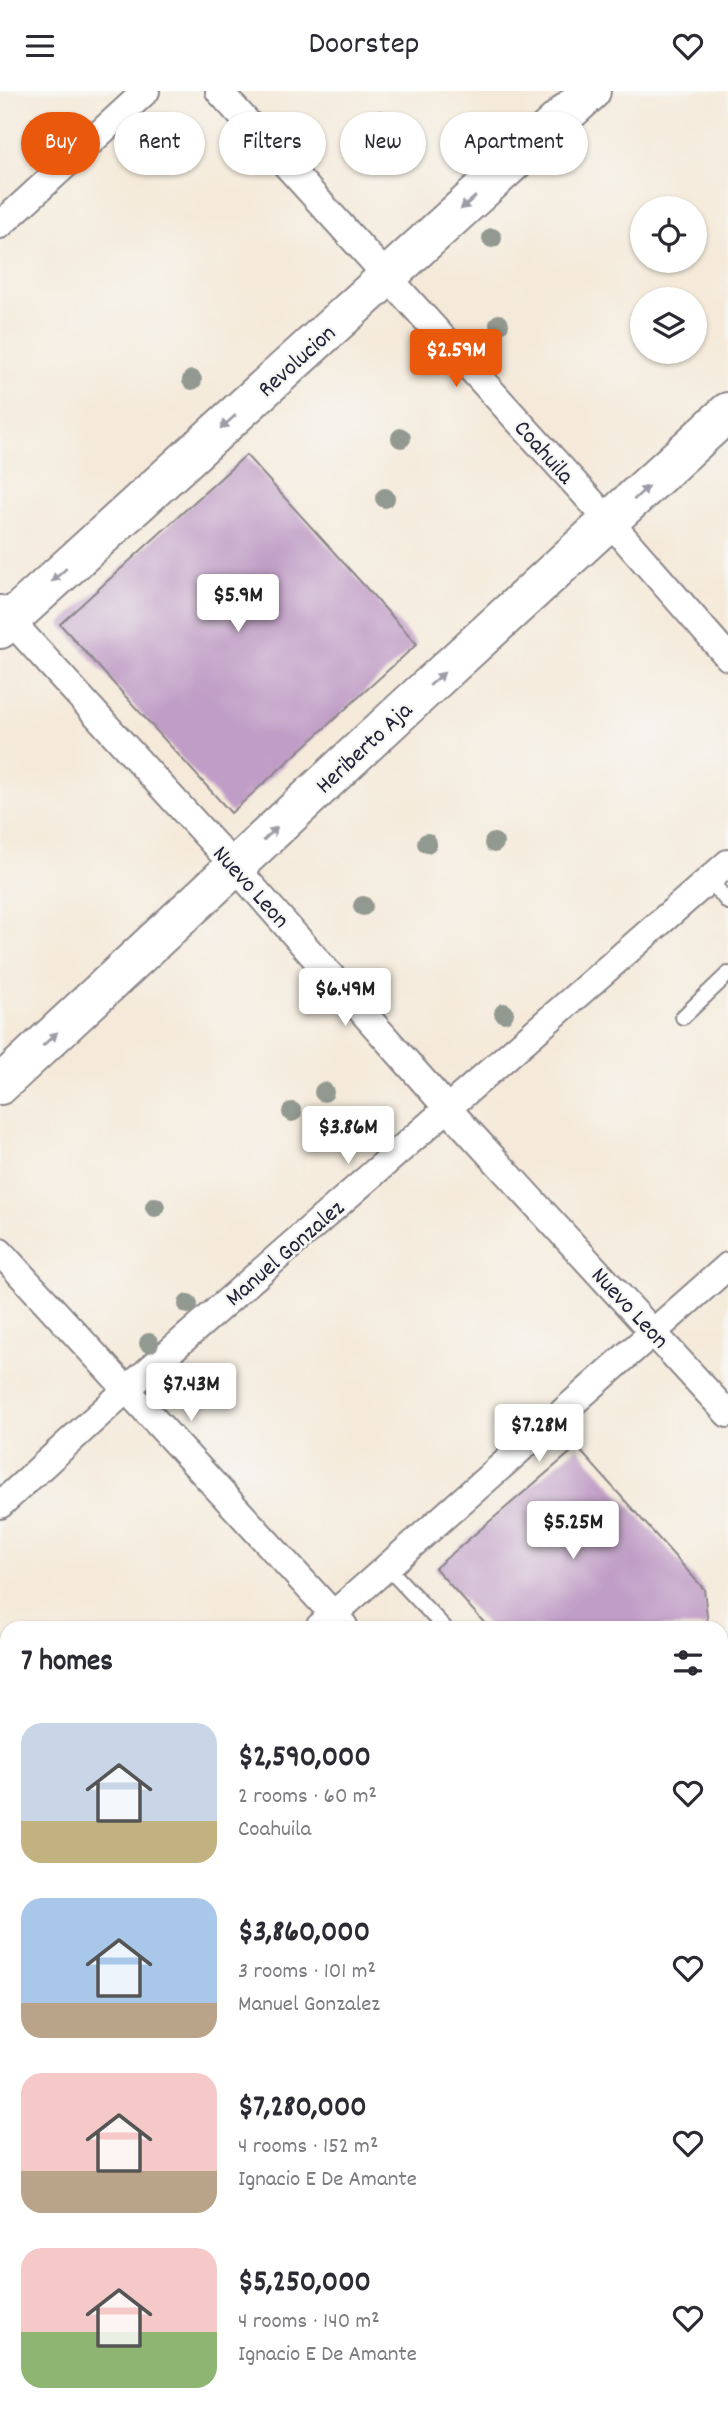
<!DOCTYPE html>
<html lang="en">
<head>
<meta charset="utf-8">
<style>
	:root { --surface:#fff; --page:#f7f7f7; --text:#2b2b33; --muted:#7c7c81; --accent:#ea580c }
	body { margin:0; font-family:Dekko,sans-serif; background:var(--page); color:var(--text); height:100vh; display:flex; flex-direction:column; font-size:26px; white-space:nowrap }
	* { box-sizing:border-box; margin:0 }
	p { font-size:23px; color:var(--muted) }
	.icon { flex:none; width:38px; height:38px; fill:none; stroke:currentColor; stroke-width:2; stroke-linecap:round; stroke-linejoin:round }
	.map { position:relative; flex:1; overflow:hidden }
	.details { position:absolute; left:0px; top:1530px; width:728px; height:800px; display:flex; flex-direction:column; background:var(--surface); border-radius:21px 21px 0 0; box-shadow:0 2px 5px #0004 }
	.details>* { flex:none }
	.hud { position:absolute; left:21px; top:21px; width:686px; height:63px; display:flex; gap:14px }
	.buttons { position:absolute; left:630px; top:105px; display:grid; gap:14px }
	.buttons a { display:grid; place-items:center; width:77px; height:77px; border-radius:50%; background:var(--surface); box-shadow:0 2px 5px #0004; font-size:35px }
	.price { position:absolute; translate:-50% -60px; padding:0 16px; border-radius:7px; background:#fff; color:#222; font-size:23px; line-height:46px; filter:drop-shadow(0 2px 4px #0008) }
	.price::after { content:''; position:absolute; left:50%; top:42px; width:21px; height:16px; margin-left:-10px; background:inherit; clip-path:polygon(0 0,100% 0,50% 100%) }
	.price.current { background:var(--accent); color:#fff }
	ul { padding:0; list-style:none }
	li { display:flex; align-items:center; gap:21px; height:175px; padding:0 21px }
	li span { display:grid; place-items:center; flex:none; width:196px; height:140px; border-radius:21px; color:#555 }
	li>.icon { margin-inline-start:auto }
	span .icon { width:84px; height:84px; fill:#fffc; stroke-width:1 }
	li b { font-size:30px }
	h2 { display:flex; justify-content:space-between; align-items:center; height:84px; padding:0 21px; font-size:30px }
	.tag { padding:0 24px; border-radius:32px; background:var(--surface); box-shadow:0 2px 5px #0004; font-size:24px; line-height:63px }
	.tag.current { background:var(--accent); color:#fff }
	header { display:flex; justify-content:space-between; align-items:center; height:91px; padding:0 21px; background:var(--surface); font-size:32px; font-weight:600 }
	.map>svg:first-child { display:block }
	.building { fill:#c09dc6 }
	.lines { fill:none; stroke-linecap:round; stroke-linejoin:round }
	.service-casing { stroke:#8c868a; stroke-width:18 }
	.minor-casing { stroke:#8c868a; stroke-width:30 }
	.primary-casing { stroke:#8c868a; stroke-width:42 }
	.service { stroke:#fff; stroke-width:14 }
	.minor { stroke:#fff; stroke-width:26 }
	.primary { stroke:#fff; stroke-width:38 }
	.tree { fill:#929991 }
	.oneway { fill:#9c9ca7 }
	.labels { text-anchor:middle; stroke-width:5; stroke-linejoin:round; paint-order:stroke }
	.street-label { font-size:24px; fill:#22223b; stroke:#f6f6f2 }
</style>
</head>
<body>
<header><svg class="icon" aria-label="menu" viewBox="0 0 24 24"><path d="M4 6h16M4 12h16M4 18h16"/></svg>Doorstep<svg class="icon" aria-label="heart" viewBox="0 0 24 24"><path d="M12 20l-8-8c-3-5 5-10 8-4 3-6 11-1 8 4z"/></svg></header>
<div class="map">
<svg width="728" height="2329" viewBox="0 0 728 2329">
	<rect width="100%" height="100%" fill="#f6f6f2"/>
	<filter id="ink" filterUnits="userSpaceOnUse"><feTurbulence type="fractalNoise" baseFrequency=".0143" numOctaves="2"/><feDisplacementMap in="SourceGraphic" scale="14" xChannelSelector="R" yChannelSelector="G"/><feConvolveMatrix kernelMatrix="1 2 1 2 8 2 1 2 1" color-interpolation-filters="sRGB"/></filter>
	<filter id="wash" filterUnits="userSpaceOnUse"><feTurbulence type="fractalNoise" baseFrequency=".00686" numOctaves="4" result="noise"/><feDisplacementMap in="SourceGraphic" scale="28" xChannelSelector="R" yChannelSelector="G"/><feGaussianBlur stdDeviation="1.57" result="paint"/><feColorMatrix in="noise" values="0 0 0 0 0 0 0 0 0 0 0 0 0 0 0 0 0 1.4 0 .05"/><feComposite in="paint" operator="in"/></filter>
	<g filter="url(#wash)">
		<rect width="100%" height="100%" fill="#f5eada"/>
		<g id="blocks">
			<g class="building">
				<polygon points="246,364 417,553 231,722 60,533"/>
				<polygon points="577,1356 704,1498 708,1535 706,1536 488,1536 435,1477"/>
				<polygon points="728,1688 728,1747 721,1753 721,1694"/>
				<polygon points="728,1922 728,2209 721,2216 721,1929"/>
				<polygon points="721,2223 728,2230 726,2247 721,2252"/>
				<polygon points="259,2322 613,2322 606,2329 253,2329"/>
			</g>
		</g>
	</g>
	<g filter="url(#ink)">
		<use href="#blocks" fill-opacity="0" stroke="#8c868a" stroke-width="2"/>
		<g class="lines">
			<defs>
				<g id="service">
					<polyline points="710,789 728,811"/>
					<polyline points="683,926 728,883"/>
					<polyline points="387,1476 444,1536"/>
					<polyline points="721,1767 728,1760"/>
					<polyline points="721,1816 728,1825"/>
					<polyline points="721,1921 728,1916"/>
					<polyline points="123,2329 126,2322"/>
				</g>
				<g id="minor">
					<polyline points="219,0 610,431 728,566"/>
					<polyline points="0,134 146,0"/>
					<polyline points="0,518 235,776 449,1019 728,1323"/>
					<polyline points="0,1161 344,1535"/>
					<polyline points="0,1414 127,1298 728,772"/>
					<polyline points="319,1536 728,1175"/>
					<polyline points="721,1621 728,1614"/>
					<polyline points="0,1817 7,1832"/>
					<polyline points="184,2322 190,2329"/>
					<polyline points="4,2329 10,2322"/>
				</g>
				<g id="primary">
					<polyline points="0,538 591,0"/>
					<polyline points="0,994 405,617 728,321"/>
				</g>
			</defs>
			<use href="#service" class="service-casing"/>
			<use href="#minor" class="minor-casing"/>
			<use href="#primary" class="primary-casing"/>
			<use href="#service" class="service"/>
			<use href="#minor" class="minor"/>
			<use href="#primary" class="primary"/>
		</g>
		<g class="tree">
			<circle cx="380" cy="29" r="10"/>
			<circle cx="492" cy="147" r="10"/>
			<circle cx="499" cy="233" r="10"/>
			<circle cx="192" cy="289" r="10"/>
			<circle cx="401" cy="347" r="10"/>
			<circle cx="385" cy="407" r="10"/>
			<circle cx="427" cy="752" r="10"/>
			<circle cx="494" cy="752" r="10"/>
			<circle cx="363" cy="815" r="10"/>
			<circle cx="504" cy="922" r="10"/>
			<circle cx="324" cy="1001" r="10"/>
			<circle cx="292" cy="1021" r="10"/>
			<circle cx="155" cy="1116" r="10"/>
			<circle cx="188" cy="1213" r="10"/>
			<circle cx="149" cy="1252" r="10"/>
		</g>
		<defs><path id="oneway-solid" d="M-6-.8H1V-3.2L6.5 0L1 3.2V.8H-6Z" transform="scale(1.75)"/></defs>
		<g class="oneway">
			<use href="#oneway-solid" transform="translate(468 112) rotate(138)"/>
			<use href="#oneway-solid" transform="translate(228 331) rotate(138)"/>
			<use href="#oneway-solid" transform="translate(641 402) rotate(-43)"/>
			<use href="#oneway-solid" transform="translate(59 484) rotate(138)"/>
			<use href="#oneway-solid" transform="translate(437 588) rotate(-42)"/>
			<use href="#oneway-solid" transform="translate(270 743) rotate(-43)"/>
			<use href="#oneway-solid" transform="translate(50 948) rotate(-43)"/>
		</g>
	</g>
	<g class="labels">
		<g class="street-label">
			<text transform="translate(296 269) rotate(-42)" y="8">Revolucion</text>
			<text transform="translate(545 360) rotate(48)" y="8">Coahuila</text>
			<text transform="translate(363 656) rotate(-43)" y="8">Heriberto Aja</text>
			<text transform="translate(252 795) rotate(48)" y="8">Nuevo Leon</text>
			<text transform="translate(284 1161) rotate(-41)" y="8">Manuel Gonzalez</text>
			<text transform="translate(631 1216) rotate(47)" y="8">Nuevo Leon</text>
		</g>
	</g>
</svg>
<div class="buttons">
<a><svg class="icon" aria-label="locate" viewBox="0 0 24 24"><circle cx="12" cy="12" r="6"/><path d="M12 2v4M12 18v4M2 12h4M18 12h4"/></svg></a>
<a><svg class="icon" aria-label="layers" viewBox="0 0 24 24"><path d="M12 4l9 5-9 5-9-5zM3 14l9 5 9-5"/></svg></a>
</div>
<b class="price current" style="left:456px;top:298px">$2.59M</b>
<b class="price" style="left:238px;top:543px">$5.9M</b>
<b class="price" style="left:345px;top:937px">$6.49M</b>
<b class="price" style="left:348px;top:1075px">$3.86M</b>
<b class="price" style="left:191px;top:1332px">$7.43M</b>
<b class="price" style="left:539px;top:1373px">$7.28M</b>
<b class="price" style="left:573px;top:1470px">$5.25M</b>
<div class="hud">
<a class="tag current">Buy</a>
<a class="tag">Rent</a>
<a class="tag">Filters</a>
<a class="tag">New</a>
<a class="tag">Apartment</a>
</div>
<section class="details">
<h2>7 homes<svg class="icon" aria-label="filters" viewBox="0 0 24 24"><path d="M4 7h16M4 17h16"/><circle cx="9" cy="7" r="2"/><circle cx="15" cy="17" r="2"/></svg></h2>
<ul>
<li><span style="background:linear-gradient(#c9d6e8 70%,#c2b280 0)"><svg class="icon" aria-label="home" viewBox="0 0 24 24"><path d="M3 11l9-7 9 7M6 9v11h12V9"/></svg></span><div><b>$2,590,000</b><p>2 rooms · 60 m²</p><p>Coahuila</p></div><svg class="icon" aria-label="heart" viewBox="0 0 24 24"><path d="M12 20l-8-8c-3-5 5-10 8-4 3-6 11-1 8 4z"/></svg></li>
<li><span style="background:linear-gradient(#a9c7e8 75%,#b9a48a 0)"><svg class="icon" aria-label="home" viewBox="0 0 24 24"><path d="M3 11l9-7 9 7M6 9v11h12V9"/></svg></span><div><b>$3,860,000</b><p>3 rooms · 101 m²</p><p>Manuel Gonzalez</p></div><svg class="icon" aria-label="heart" viewBox="0 0 24 24"><path d="M12 20l-8-8c-3-5 5-10 8-4 3-6 11-1 8 4z"/></svg></li>
<li><span style="background:linear-gradient(#f6c9c9 70%,#b9a48a 0)"><svg class="icon" aria-label="home" viewBox="0 0 24 24"><path d="M3 11l9-7 9 7M6 9v11h12V9"/></svg></span><div><b>$7,280,000</b><p>4 rooms · 152 m²</p><p>Ignacio E De Amante</p></div><svg class="icon" aria-label="heart" viewBox="0 0 24 24"><path d="M12 20l-8-8c-3-5 5-10 8-4 3-6 11-1 8 4z"/></svg></li>
<li><span style="background:linear-gradient(#f6c9c9 60%,#8fb573 0)"><svg class="icon" aria-label="home" viewBox="0 0 24 24"><path d="M3 11l9-7 9 7M6 9v11h12V9"/></svg></span><div><b>$5,250,000</b><p>4 rooms · 140 m²</p><p>Ignacio E De Amante</p></div><svg class="icon" aria-label="heart" viewBox="0 0 24 24"><path d="M12 20l-8-8c-3-5 5-10 8-4 3-6 11-1 8 4z"/></svg></li>
</ul>
</section>
</div>
</body>
</html>
